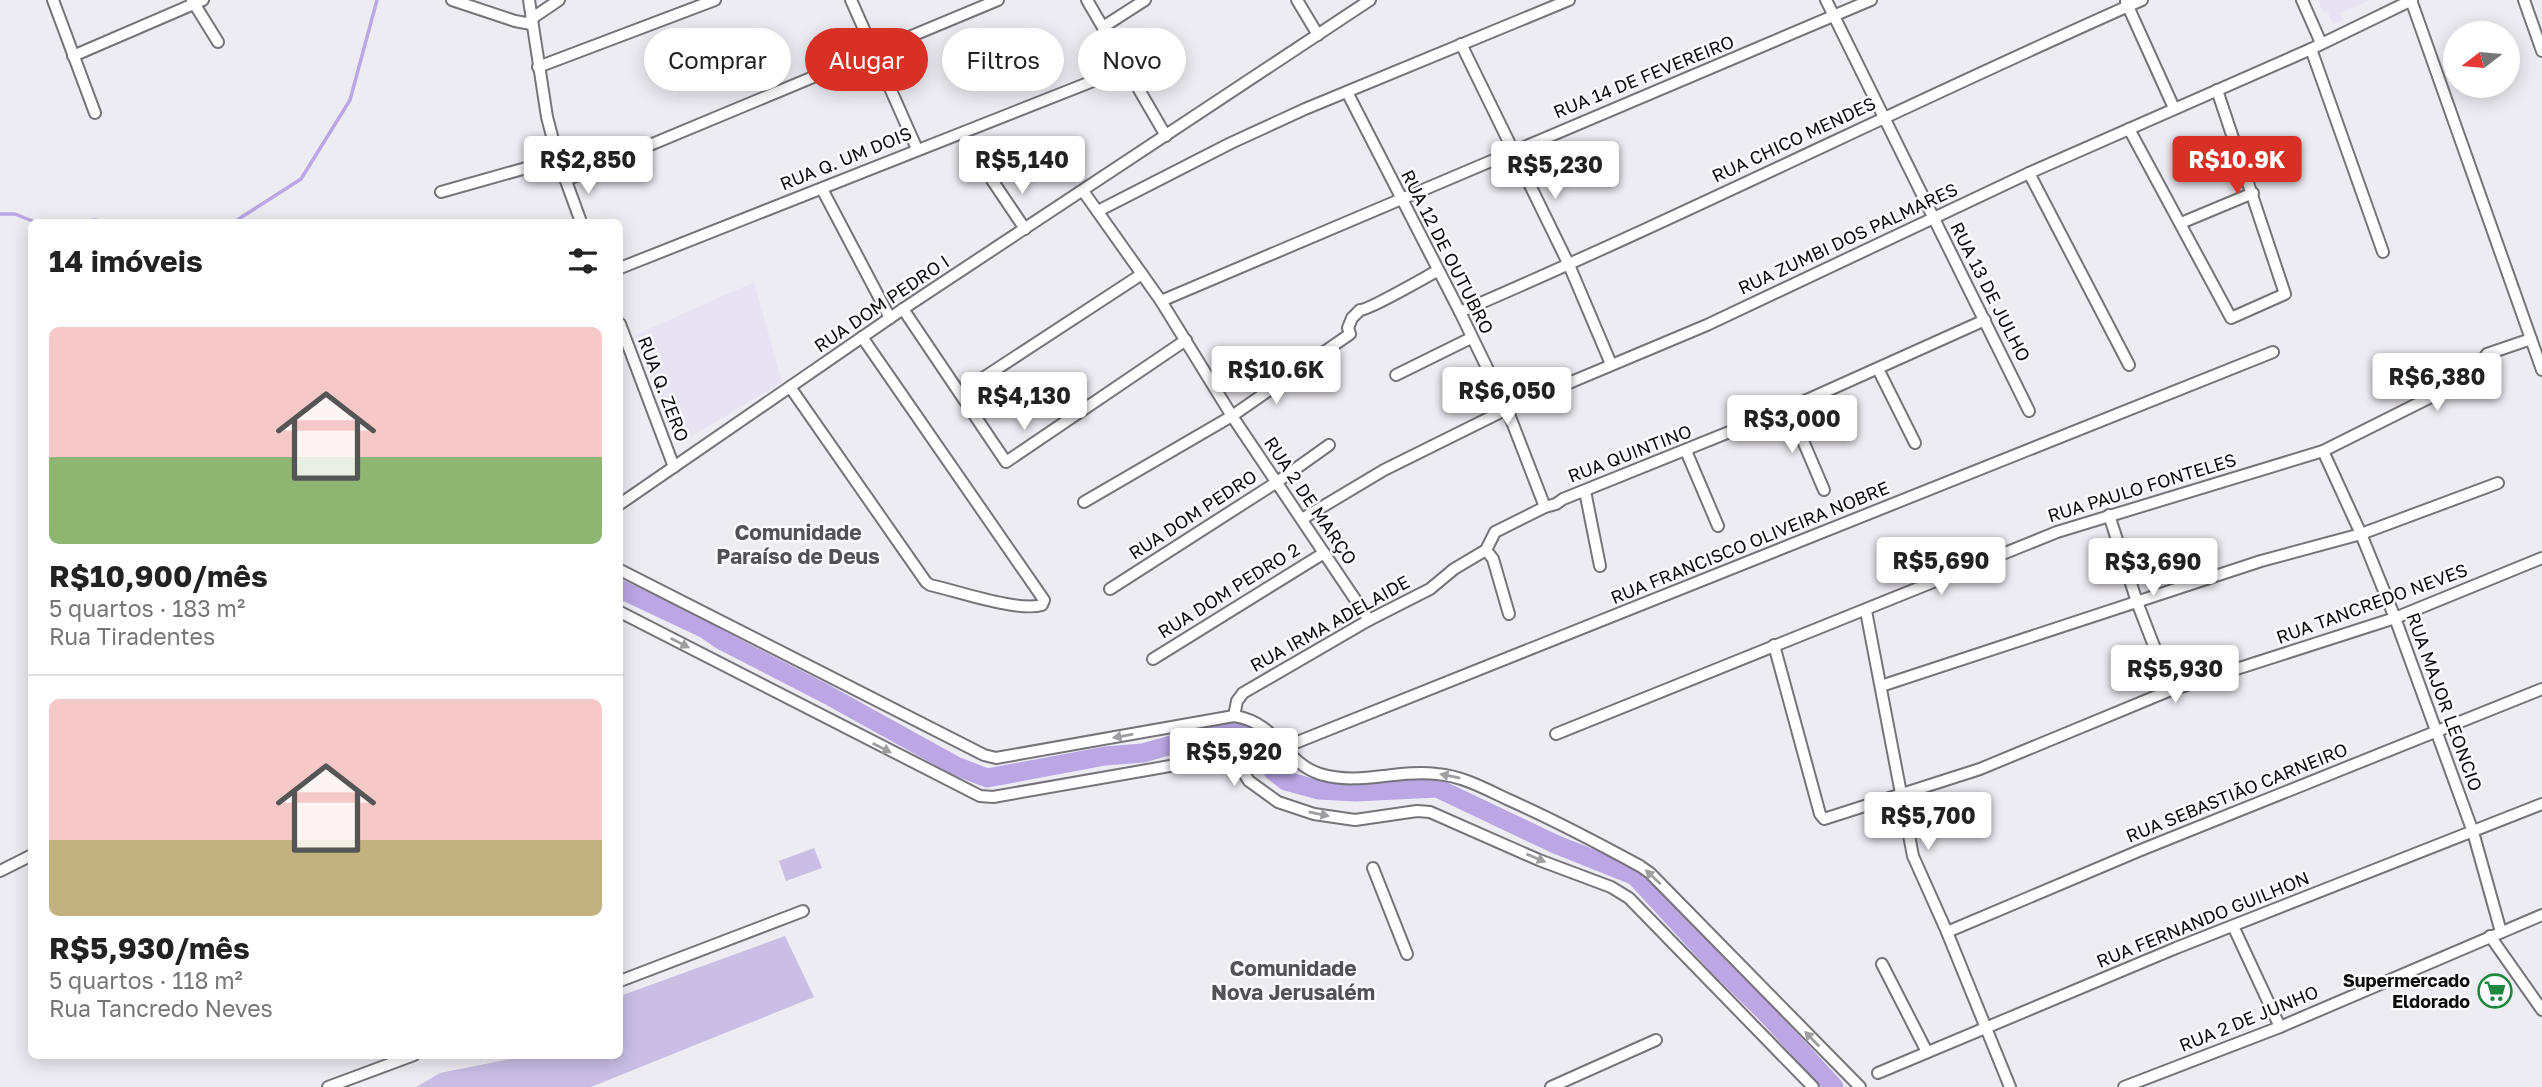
<!DOCTYPE html>
<html lang="pt">
<head>
<meta charset="utf-8">
<style>
	:root { --surface:#fff; --page:#f2f2f2; --text:#222; --muted:#767676; --line:#e0e0e0; --accent:#d93025 }
	body { margin:0; font-family:"Golos Text",sans-serif; background:var(--page); color:var(--text); height:100vh; display:flex; flex-direction:column; font-size:26px; white-space:nowrap }
	* { box-sizing:border-box; margin:0 }
	p { font-size:23px; color:var(--muted) }
	.icon { flex:none; width:38px; height:38px; fill:none; stroke:currentColor; stroke-width:2; stroke-linecap:round; stroke-linejoin:round }
	.map { position:relative; flex:1; overflow:hidden }
	.side { position:absolute; left:28px; top:219px; width:595px; height:840px; display:flex; flex-direction:column; background:var(--surface); border-radius:10px; box-shadow:0 4px 18px #0003 }
	.side>* { flex:none }
	.top-card { position:absolute; left:644px; top:28px; width:665px; height:63px; display:flex; gap:14px }
	.needle { width:46px; rotate:254deg }
	.tools { position:absolute; left:2443px; top:21px; display:grid; gap:14px }
	.tools a { display:grid; place-items:center; width:77px; height:77px; border-radius:50%; background:var(--surface); box-shadow:0 4px 18px #0003; font-size:35px }
	.price { position:absolute; translate:-50% -60px; padding:0 16px; border-radius:7px; background:#fff; color:#222; font-size:23px; line-height:46px; filter:drop-shadow(0 2px 4px #0008) }
	.price::after { content:''; position:absolute; left:50%; top:42px; width:21px; height:16px; margin-left:-10px; background:inherit; clip-path:polygon(0 0,100% 0,50% 100%) }
	.price.active { background:var(--accent); color:#fff }
	ul { padding:0; list-style:none }
	li { display:grid; align-content:center; gap:14px; height:371px; padding:0 21px }
	li+li { border-top:2px solid var(--line) }
	li span { display:grid; place-items:center; height:217px; border-radius:10px; color:#555 }
	li>.icon { margin-inline-start:auto }
	span .icon { width:126px; height:126px; fill:#fffc; stroke-width:1 }
	li b { font-size:30px }
	h2 { display:flex; justify-content:space-between; align-items:center; height:84px; padding:0 21px; font-size:30px }
	.chip { padding:0 24px; border-radius:32px; background:var(--surface); box-shadow:0 4px 18px #0003; font-size:24px; line-height:63px }
	.chip.active { background:var(--accent); color:#fff }
	.map>svg:first-child { display:block }
	.built { fill:#e7e3f2 }
	.green { fill:#cabee5 }
	.lines { fill:none; stroke-linecap:round; stroke-linejoin:round }
	.stream { stroke:#baa7e4; stroke-width:3.5 }
	.river { stroke:#baa7e4; stroke-width:19 }
	.minor-casing { stroke:#76747a; stroke-width:14 }
	.minor { stroke:#fff; stroke-width:10 }
	.oneway { fill:#9e9e9f }
	.labels { text-anchor:middle; stroke-width:5; stroke-linejoin:round; paint-order:stroke }
	.street-label { font-size:18px; fill:#0d0c0f; stroke:#fbfafe }
	.poi-label { font-size:18px; font-weight:bold; fill:#0d0c0f; stroke:#fbfafe; text-anchor:end }
	.quarter-label { font-size:21px; font-weight:bold; fill:#535157; stroke:#fbfafe }
</style>
</head>
<body>
<div class="map">
<svg width="2542" height="1087" viewBox="0 0 2542 1087">
	<rect width="100%" height="100%" fill="#eeecf3"/>
	<g class="built">
		<polygon points="2318,0 2371,0 2340,13 2343,20 2333,24 2327,10 2323,12"/>
		<polygon points="754,282 782,382 677,445 635,335"/>
	</g>
	<g class="green">
		<polygon points="814,848 822,868 786,881 779,861"/>
		<polygon points="785,936 814,997 591,1087 416,1087 440,1073 530,1055 620,1055 620,996"/>
	</g>
	<g class="lines">
		<g class="stream">
			<polyline points="0,214 15,214 35,222"/>
			<polyline points="82,222 95,220 104,222"/>
			<polyline points="175,222 180,222"/>
			<polyline points="234,222 301,179 350,100 377,0"/>
		</g>
		<polyline class="river" points="620,589 705,629 721,640 826,694 956,766 987,778 1105,756 1143,753 1217,732 1241,732 1258,742 1273,771 1286,781 1319,790 1356,792 1437,788 1555,844 1635,876 1720,968 1765,1012 1834,1087"/>
		<defs>
			<g id="minor">
				<polyline points="53,0 95,113"/>
				<polyline points="192,0 218,42"/>
				<polyline points="452,0 515,21 531,24"/>
				<polyline points="529,0 547,117 558,159 581,222"/>
				<polyline points="851,0 917,149"/>
				<polyline points="1087,0 1166,136"/>
				<polyline points="1297,0 1318,35"/>
				<polyline points="1826,0 2029,411"/>
				<polyline points="2302,0 2321,43"/>
				<polyline points="2411,0 2542,370"/>
				<polyline points="2524,0 2542,51"/>
				<polyline points="2126,2 2174,108"/>
				<polyline points="531,19 559,0"/>
				<polyline points="1103,27 1145,0"/>
				<polyline points="1461,44 1569,265 1611,364"/>
				<polyline points="2311,49 2383,252"/>
				<polyline points="73,56 203,0"/>
				<polyline points="538,67 715,0"/>
				<polyline points="1347,92 1460,312 1507,409 1545,507"/>
				<polyline points="2129,129 2231,318 2285,294 2217,90"/>
				<polyline points="2029,173 2129,365"/>
				<polyline points="566,180 998,0"/>
				<polyline points="992,180 1025,229"/>
				<polyline points="822,189 890,318"/>
				<polyline points="1083,191 1161,301 1232,416 1369,620"/>
				<polyline points="441,192 558,159"/>
				<polyline points="1098,211 1231,143 1305,109 1569,0"/>
				<polyline points="2181,223 2253,193"/>
				<polyline points="620,268 1126,68"/>
				<polyline points="1161,301 1871,0"/>
				<polyline points="903,309 1006,462 1186,340"/>
				<path d="M1460 312C1690 213 1913 101 2142 0"/>
				<polyline points="620,324 674,467"/>
				<polyline points="1878,369 1915,443"/>
				<polyline points="1396,375 1471,338"/>
				<path d="M790 387 926 582 930 585C958 591 1017 612 1042 605L1044 600 862 337"/>
				<polyline points="960,393 1142,274"/>
				<polyline points="1789,408 1824,490"/>
				<polyline points="1686,451 1718,526"/>
				<polyline points="2323,451 2361,534 2395,618 2473,832 2501,932"/>
				<polyline points="1585,491 1600,566"/>
				<path d="M1084 502 1232 416 1350 334 1348 328 1352 318 1360 310C1369 310 1424 278 1437 271"/>
				<polyline points="620,504 903,309 1370,0"/>
				<polyline points="2109,515 2137,602 2171,690"/>
				<polyline points="1302,519 1384,470 1507,409 1707,325 2029,173 2311,49 2412,0"/>
				<polyline points="1486,550 1493,559 1509,614"/>
				<path d="M620 570 984 755 996 758 1234 716C1279 723 1283 762 1320 774 1359 786 1398 769 1437 774 1462 776 1484 788 1507 799 1552 819 1596 842 1640 866L1650 873 1860 1087"/>
				<polyline points="1110,589 1277,482 1329,445"/>
				<polyline points="1866,611 1913,856 1947,932 2010,1087"/>
				<polyline points="620,612 980,796 993,797 1227,756 1239,766 1249,781 1278,802 1314,814 1355,820 1417,811 1430,812 1539,860 1611,887 1629,898 1813,1087"/>
				<polyline points="1774,645 1820,814 1824,819 1980,769 2171,690 2395,618 2542,558"/>
				<polyline points="1153,659 1324,553"/>
				<polyline points="1881,686 2261,561 2361,534 2498,483"/>
				<polyline points="1234,716 1237,701 1243,693 1369,620 1430,589 1454,569 1486,550 1495,532 1545,507 1556,504 1563,499 1789,408 1985,320"/>
				<polyline points="1556,734 2057,532 2323,451 2469,378 2487,354 2531,339"/>
				<polyline points="1240,765 2273,352"/>
				<polyline points="1373,868 1407,954"/>
				<polyline points="0,871 32,855"/>
				<polyline points="2233,926 2280,1027"/>
				<polyline points="1947,932 2141,850 2542,689"/>
				<polyline points="2490,936 2542,1010"/>
				<polyline points="1882,964 1927,1052"/>
				<polyline points="620,981 803,911"/>
				<polyline points="1878,1073 2176,948 2542,804"/>
				<polyline points="328,1087 414,1055"/>
				<polyline points="1551,1087 1656,1040"/>
				<polyline points="2124,1087 2280,1027 2542,915"/>
			</g>
		</defs>
		<use href="#minor" class="minor-casing"/>
		<use href="#minor" class="minor"/>
	</g>
	<defs><path id="oneway-solid" d="M-6-.8H1V-3.2L6.5 0L1 3.2V.8H-6Z" transform="scale(1.75)"/></defs>
	<g class="oneway">
		<use href="#oneway-solid" transform="translate(680 643) rotate(27)"/>
		<use href="#oneway-solid" transform="translate(1123 736) rotate(170)"/>
		<use href="#oneway-solid" transform="translate(882 748) rotate(27)"/>
		<use href="#oneway-solid" transform="translate(1450 776) rotate(-168)"/>
		<use href="#oneway-solid" transform="translate(1319 814) rotate(11)"/>
		<use href="#oneway-solid" transform="translate(1536 858) rotate(23)"/>
		<use href="#oneway-solid" transform="translate(1653 877) rotate(-137)"/>
		<use href="#oneway-solid" transform="translate(1812 1039) rotate(-134)"/>
	</g>
	<defs>
		<symbol id="supermarket-ring" viewBox="-11 -11 22 22"><circle r="9.5" fill="#fbfafe" stroke="#1e873e" stroke-width="1.5"/><path d="M-6-5.5h2.5l.6 2H6L4.5 2H-2.5L-4.4-4H-6ZM-1.5 3.2a1.3 1.3 0 1 0 .1 0ZM3 3.2a1.3 1.3 0 1 0 .1 0Z" fill="#1e873e"/></symbol>
	</defs>
	<g fill-rule="evenodd">
		<use href="#supermarket-ring" x="2476" y="972" width="38" height="38"/>
	</g>
	<g class="labels">
		<g class="street-label">
			<text transform="translate(1644 77) rotate(-22)" y="6">RUA 14 DE FEVEREIRO</text>
			<text transform="translate(1794 140) rotate(-25)" y="6">RUA CHICO MENDES</text>
			<text transform="translate(846 159) rotate(-22)" y="6">RUA Q. UM DOIS</text>
			<text transform="translate(1848 239) rotate(-25)" y="6">RUA ZUMBI DOS PALMARES</text>
			<text transform="translate(1447 252) rotate(63)" y="6">RUA 12 DE OUTUBRO</text>
			<text transform="translate(1990 292) rotate(63)" y="6">RUA 13 DE JULHO</text>
			<text transform="translate(882 304) rotate(-34)" y="6">RUA DOM PEDRO I</text>
			<text transform="translate(663 389) rotate(69)" y="6">RUA Q. ZERO</text>
			<text transform="translate(1630 454) rotate(-21)" y="6">RUA QUINTINO</text>
			<text transform="translate(2142 488) rotate(-17)" y="6">RUA PAULO FONTELES</text>
			<text transform="translate(1310 501) rotate(56)" y="6">RUA 2 DE MARÇO</text>
			<text transform="translate(1193 515) rotate(-33)" y="6">RUA DOM PEDRO</text>
			<text transform="translate(1750 543) rotate(-22)" y="6">RUA FRANCISCO OLIVEIRA NOBRE</text>
			<text transform="translate(1229 591) rotate(-32)" y="6">RUA DOM PEDRO 2</text>
			<text transform="translate(2372 604) rotate(-20)" y="6">RUA TANCREDO NEVES</text>
			<text transform="translate(1330 624) rotate(-29)" y="6">RUA IRMA ADELAIDE</text>
			<text transform="translate(2444 702) rotate(70)" y="6">RUA MAJOR LEONCIO</text>
			<text transform="translate(2237 793) rotate(-22)" y="6">RUA SEBASTIÃO CARNEIRO</text>
			<text transform="translate(2203 920) rotate(-22)" y="6">RUA FERNANDO GUILHON</text>
			<text transform="translate(2249 1019) rotate(-22)" y="6">RUA 2 DE JUNHO</text>
		</g>
		<g class="poi-label">
			<text x="2470" y="987">Supermercado<tspan x="2470" dy="21">Eldorado</tspan></text>
		</g>
		<g class="quarter-label">
			<text x="798" y="540">Comunidade<tspan x="798" dy="24">Paraíso de Deus</tspan></text>
			<text x="1293" y="976">Comunidade<tspan x="1293" dy="24">Nova Jerusalém</tspan></text>
		</g>
	</g>
</svg>
<div class="tools">
<a><svg class="needle" viewBox="-14 -14 28 28"><path d="M0-13l5 13h-10z" fill="#e53935"/><path d="M0 13l5-13h-10z" fill="#767676"/></svg></a>
</div>
<b class="price" style="left:588px;top:196px">R$2,850</b>
<b class="price" style="left:1022px;top:196px">R$5,140</b>
<b class="price active" style="left:2237px;top:196px">R$10.9K</b>
<b class="price" style="left:1555px;top:201px">R$5,230</b>
<b class="price" style="left:1276px;top:406px">R$10.6K</b>
<b class="price" style="left:2437px;top:413px">R$6,380</b>
<b class="price" style="left:1507px;top:427px">R$6,050</b>
<b class="price" style="left:1024px;top:432px">R$4,130</b>
<b class="price" style="left:1792px;top:455px">R$3,000</b>
<b class="price" style="left:1941px;top:597px">R$5,690</b>
<b class="price" style="left:2153px;top:598px">R$3,690</b>
<b class="price" style="left:2175px;top:705px">R$5,930</b>
<b class="price" style="left:1234px;top:788px">R$5,920</b>
<b class="price" style="left:1928px;top:852px">R$5,700</b>
<div class="top-card">
<a class="chip">Comprar</a>
<a class="chip active">Alugar</a>
<a class="chip">Filtros</a>
<a class="chip">Novo</a>
</div>
<section class="side">
<h2>14 imóveis<svg class="icon" aria-label="filters" viewBox="0 0 24 24"><path d="M4 7h16M4 17h16"/><circle cx="9" cy="7" r="2"/><circle cx="15" cy="17" r="2"/></svg></h2>
<ul>
<li><span style="background:linear-gradient(#f6c9c9 60%,#8fb573 0)"><svg class="icon" aria-label="home" viewBox="0 0 24 24"><path d="M3 11l9-7 9 7M6 9v11h12V9"/></svg></span><div><b>R$10,900/mês</b><p>5 quartos · 183 m²</p><p>Rua Tiradentes</p></div></li>
<li><span style="background:linear-gradient(#f6c9c9 65%,#c2b280 0)"><svg class="icon" aria-label="home" viewBox="0 0 24 24"><path d="M3 11l9-7 9 7M6 9v11h12V9"/></svg></span><div><b>R$5,930/mês</b><p>5 quartos · 118 m²</p><p>Rua Tancredo Neves</p></div></li>
</ul>
</section>
</div>
</body>
</html>
